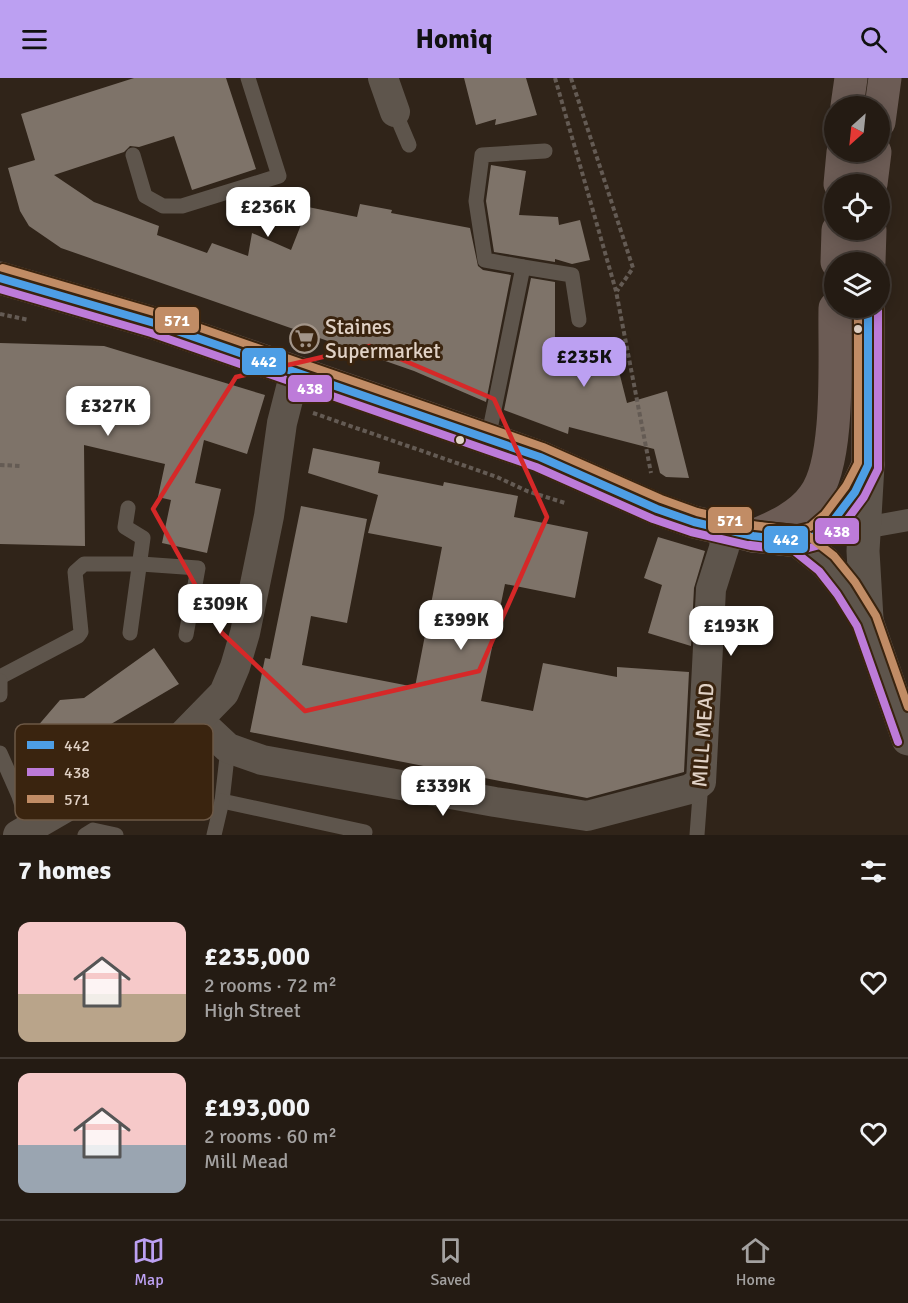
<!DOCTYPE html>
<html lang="en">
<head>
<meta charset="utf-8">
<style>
	:root { --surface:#241b13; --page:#302821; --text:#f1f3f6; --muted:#a3a1a0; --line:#413933; --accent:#bca0f2 }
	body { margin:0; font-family:Signika,sans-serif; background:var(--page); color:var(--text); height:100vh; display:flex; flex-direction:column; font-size:22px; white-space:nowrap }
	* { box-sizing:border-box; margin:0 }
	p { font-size:20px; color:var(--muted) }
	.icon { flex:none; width:33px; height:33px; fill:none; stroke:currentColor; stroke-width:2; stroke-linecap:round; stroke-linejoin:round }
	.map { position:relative; height:757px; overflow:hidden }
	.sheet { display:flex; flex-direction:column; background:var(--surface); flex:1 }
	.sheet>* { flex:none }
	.needle { width:39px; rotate:207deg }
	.buttons { position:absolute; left:824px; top:18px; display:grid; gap:12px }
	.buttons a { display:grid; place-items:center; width:66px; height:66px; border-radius:50%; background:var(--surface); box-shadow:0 3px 15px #0003,0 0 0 2px var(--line); font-size:30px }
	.price { position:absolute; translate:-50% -51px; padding:0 14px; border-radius:12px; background:#fff; color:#222; font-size:20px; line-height:39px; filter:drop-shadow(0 2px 3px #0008) }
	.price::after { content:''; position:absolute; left:50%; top:36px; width:18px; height:14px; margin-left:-9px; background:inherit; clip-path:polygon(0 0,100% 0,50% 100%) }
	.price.active { background:var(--accent); color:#111 }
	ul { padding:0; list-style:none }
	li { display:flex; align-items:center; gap:18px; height:150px; padding:0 18px }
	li+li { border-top:2px solid var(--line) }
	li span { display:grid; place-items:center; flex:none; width:168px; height:120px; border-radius:12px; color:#555 }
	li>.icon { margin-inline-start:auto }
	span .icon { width:72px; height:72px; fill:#fffc; stroke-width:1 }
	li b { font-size:26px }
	h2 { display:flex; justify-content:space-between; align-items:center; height:72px; padding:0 18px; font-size:26px }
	header { display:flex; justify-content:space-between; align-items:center; height:78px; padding:0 18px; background:var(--accent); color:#111; font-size:27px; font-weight:800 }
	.menu { display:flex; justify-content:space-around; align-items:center; height:84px; border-top:2px solid var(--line); background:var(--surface); font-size:16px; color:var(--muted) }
	.menu a { display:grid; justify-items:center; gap:3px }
	.menu .active { color:var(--accent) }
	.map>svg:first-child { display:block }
	.building { fill:#7e7369 }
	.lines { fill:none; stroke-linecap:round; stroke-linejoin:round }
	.path { stroke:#645b54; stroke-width:4; stroke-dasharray:4.5 3; stroke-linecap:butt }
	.service { stroke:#5e554c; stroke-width:15 }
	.pedestrian { stroke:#5e554c; stroke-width:22 }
	.minor { stroke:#5e554c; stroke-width:30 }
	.tertiary { stroke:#5e554c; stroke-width:33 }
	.primary { stroke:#6c5c55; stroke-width:33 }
	.bus-1-casing { stroke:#3a240f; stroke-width:12 }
	.bus-2-casing { stroke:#3a240f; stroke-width:12 }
	.bus-3-casing { stroke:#3a240f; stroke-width:12 }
	.bus-1 { stroke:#4d9ee5; stroke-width:8 }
	.bus-2 { stroke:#bd7bd9; stroke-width:8 }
	.bus-3 { stroke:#c18c65; stroke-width:8 }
	.marked { fill:none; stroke:#d62828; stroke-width:4.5; stroke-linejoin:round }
	.bus-dot { fill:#e1d2c6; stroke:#3a240f; stroke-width:2 }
	.labels { text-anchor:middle; stroke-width:6; stroke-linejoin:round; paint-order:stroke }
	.poi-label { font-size:21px; fill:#e1d2c6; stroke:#3a240f; text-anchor:start }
	.street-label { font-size:21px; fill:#e1d2c6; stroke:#3a240f }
	.key { fill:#3a240f; stroke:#6c5846; stroke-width:1.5 }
	.key-label { font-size:16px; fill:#e1d2c6 }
	.line-badge { stroke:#3a240f; stroke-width:2 }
	.badge-label { font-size:16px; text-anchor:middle; font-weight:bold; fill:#fff }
</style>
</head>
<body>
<header><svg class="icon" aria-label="menu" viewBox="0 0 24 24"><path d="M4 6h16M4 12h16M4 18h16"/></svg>Homiq<svg class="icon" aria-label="search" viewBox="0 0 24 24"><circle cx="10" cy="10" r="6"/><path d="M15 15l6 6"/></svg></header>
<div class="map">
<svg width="908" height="757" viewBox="0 0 908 757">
	<rect width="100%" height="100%" fill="#302419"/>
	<g class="building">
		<polygon points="134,0 226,0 256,91 192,112 174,58 139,69 130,68 124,74 54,97 94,124 159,148 157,157 207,175 212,165 248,178 252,155 291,172 308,129 357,139 360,126 392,132 391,135 470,150 478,188 483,192 511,197 486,324 414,293 61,170 29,148 20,133 8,90 35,82 21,36"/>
		<polygon points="464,0 526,0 537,37 495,47 496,41 476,47"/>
		<polygon points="491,87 526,93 519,137 558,139 559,147 580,142 590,182 572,186 555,181 555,184 494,174 486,123"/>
		<polygon points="531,200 555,204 555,262 563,262 563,267 612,266 627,325 667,313 689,400 666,399 660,395 654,371 569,349 568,356 504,332"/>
		<polygon points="0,265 104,268 265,317 247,376 204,362 195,405 221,411 207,475 162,465 171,422 158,419 165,386 84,367 85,468 0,466"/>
		<polygon points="313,370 380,384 378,395 443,408 444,404 518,418 514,439 588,454 575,520 505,506 481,623 533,633 543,585 617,599 617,589 689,594 684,694 587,720 250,654 265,580 270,581 301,428 367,441 347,545 311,538 302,587 415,609 442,469 368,455 378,417 308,395"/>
		<polygon points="658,459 705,473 694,510 691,568 648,555 662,507 644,500"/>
		<polygon points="154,570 179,606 89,659 30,657 60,622 84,620"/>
	</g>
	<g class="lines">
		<g class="path">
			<polyline points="555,0 616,213 651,395"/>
			<polyline points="571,0 633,190 617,213"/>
			<polyline points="0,236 29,242"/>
			<polyline points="313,335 497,399 527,413 565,425"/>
			<polyline points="0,387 21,388"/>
		</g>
		<g class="service">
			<polyline points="395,34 409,67"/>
			<polyline points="133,77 145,118 163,128 182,128 279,98 248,0"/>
			<polyline points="523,189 572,197 579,242"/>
			<polyline points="488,361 523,189 485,182 476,123 482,77 545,73"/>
			<polyline points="128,430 125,449 143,460 130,555"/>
			<polyline points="0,599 78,558 81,554 75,494 84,486 141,486 198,490 186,557"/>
			<polyline points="0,603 0,617"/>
			<polyline points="228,670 222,723 365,754"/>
			<polyline points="0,675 19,718 29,750"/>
			<polyline points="85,757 93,752 116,757"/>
			<polyline points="214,757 222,723"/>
			<polyline points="697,757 701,704"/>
		</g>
		<polyline class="pedestrian" points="864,450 908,442"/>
		<g class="minor">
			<polyline points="383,0 395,34"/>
			<polyline points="198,642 228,670 262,682 495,724 587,738 690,711 701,704 711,511 724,470 726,452"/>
			<polyline points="18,757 104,707 182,658 224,615 235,589 245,555 269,438 282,345 295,294"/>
		</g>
		<g class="tertiary">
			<polyline points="798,463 826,485 846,510 867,543 908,661"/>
			<polyline points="867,541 863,473 868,387"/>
		</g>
		<g class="primary">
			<polyline points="847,28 851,0"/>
			<polyline points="879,44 885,0"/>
			<polyline points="840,106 843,74"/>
			<polyline points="871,106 875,74"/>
			<polyline points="837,184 838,152"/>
			<polyline points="869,184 870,152"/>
			<polyline points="0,200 154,245 328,305 540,379 657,431 694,444 753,458 798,463 815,458 833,443 855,414 868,387 868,230"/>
			<path d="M753 458C775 449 800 438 814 418 841 382 834 276 835 230"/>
		</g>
		<defs>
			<polyline id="bus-1" points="0,200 154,245 540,379 657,431 694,444 753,458 798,463 815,458 833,443 855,414 868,387 868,230"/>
			<g id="bus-2">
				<polyline points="0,211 151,255 536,389 653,441 691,454 751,468 798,473 820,467 841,450 864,419 878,391 878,230"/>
				<polyline points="750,467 794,473 819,493 837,516 857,548 898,664"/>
			</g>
			<g id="bus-3">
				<polyline points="3,190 157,235 543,369 661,421 697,434 755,448 797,452 810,449 825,436 846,408 858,385 858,230"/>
				<polyline points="752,447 802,453 834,478 855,504 876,538 908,629"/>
			</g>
		</defs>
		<use href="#bus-1" class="bus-1-casing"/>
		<use href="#bus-2" class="bus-2-casing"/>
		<use href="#bus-3" class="bus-3-casing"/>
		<use href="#bus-1" class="bus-1"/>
		<use href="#bus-2" class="bus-2"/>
		<use href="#bus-3" class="bus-3"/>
	</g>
	<path class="marked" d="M370 268 494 321 547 439 479 593 305 633 222 555 153 431 236 299Z"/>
	<defs>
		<symbol id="supermarket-ring" viewBox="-11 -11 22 22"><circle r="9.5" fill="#3a240f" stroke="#a39589" stroke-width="1.5"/><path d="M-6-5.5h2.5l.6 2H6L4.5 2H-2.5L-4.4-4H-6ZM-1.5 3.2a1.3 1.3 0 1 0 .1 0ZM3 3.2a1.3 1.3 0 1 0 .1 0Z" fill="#a39589"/></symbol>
	</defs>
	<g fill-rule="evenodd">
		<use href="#supermarket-ring" x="288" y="244" width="33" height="33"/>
	</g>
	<g class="bus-dot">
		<circle cx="858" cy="251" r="5"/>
		<circle cx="460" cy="362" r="5"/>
	</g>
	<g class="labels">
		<g class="poi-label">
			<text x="325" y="256">Staines<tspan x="325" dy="24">Supermarket</tspan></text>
		</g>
		<g class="street-label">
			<text transform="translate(703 657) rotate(-86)" y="7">MILL MEAD</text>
		</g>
	</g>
	<rect x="15" y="646" width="198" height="96" rx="9" class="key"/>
	<rect x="27" y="663" width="27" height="8" fill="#4d9ee5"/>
	<rect x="27" y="690" width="27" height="8" fill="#bd7bd9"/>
	<rect x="27" y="717" width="27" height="8" fill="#c18c65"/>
	<g class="key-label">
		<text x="64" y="673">442</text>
		<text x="64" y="700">438</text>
		<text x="64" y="727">571</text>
	</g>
	<g class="line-badge">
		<rect x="154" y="228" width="46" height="28" rx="6" fill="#c18c65"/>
		<rect x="241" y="269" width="46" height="29" rx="6" fill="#4d9ee5"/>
		<rect x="287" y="296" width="46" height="29" rx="6" fill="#bd7bd9"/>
		<rect x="707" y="428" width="46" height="28" rx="6" fill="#c18c65"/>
		<rect x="814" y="439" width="46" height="28" rx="6" fill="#bd7bd9"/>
		<rect x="763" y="447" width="46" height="29" rx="6" fill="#4d9ee5"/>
	</g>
	<g class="badge-label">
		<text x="177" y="248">571</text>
		<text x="264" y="289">442</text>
		<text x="310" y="316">438</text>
		<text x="730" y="448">571</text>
		<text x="837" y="459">438</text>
		<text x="786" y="467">442</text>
	</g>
</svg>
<div class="buttons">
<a><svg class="needle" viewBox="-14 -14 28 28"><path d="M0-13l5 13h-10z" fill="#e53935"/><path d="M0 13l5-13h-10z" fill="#a3a1a0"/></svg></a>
<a><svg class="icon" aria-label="locate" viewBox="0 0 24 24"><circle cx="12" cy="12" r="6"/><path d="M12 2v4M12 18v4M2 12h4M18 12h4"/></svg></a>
<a><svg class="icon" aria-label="layers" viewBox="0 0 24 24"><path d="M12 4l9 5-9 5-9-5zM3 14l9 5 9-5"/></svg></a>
</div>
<b class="price" style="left:268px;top:160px">£236K</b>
<b class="price active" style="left:584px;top:310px">£235K</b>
<b class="price" style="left:108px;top:359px">£327K</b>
<b class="price" style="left:220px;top:557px">£309K</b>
<b class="price" style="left:461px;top:573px">£399K</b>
<b class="price" style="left:731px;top:579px">£193K</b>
<b class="price" style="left:443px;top:739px">£339K</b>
</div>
<section class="sheet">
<h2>7 homes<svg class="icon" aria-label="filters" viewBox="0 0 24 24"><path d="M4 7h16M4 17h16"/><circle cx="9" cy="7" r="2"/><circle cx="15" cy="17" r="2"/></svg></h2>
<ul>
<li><span style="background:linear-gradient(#f6c9c9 60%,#b9a48a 0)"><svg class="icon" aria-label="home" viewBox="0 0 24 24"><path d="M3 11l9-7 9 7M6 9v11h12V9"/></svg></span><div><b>£235,000</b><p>2 rooms · 72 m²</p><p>High Street</p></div><svg class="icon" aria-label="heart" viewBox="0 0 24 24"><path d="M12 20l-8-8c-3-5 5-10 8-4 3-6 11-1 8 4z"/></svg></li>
<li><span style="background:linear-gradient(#f6c9c9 60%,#9aa5b1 0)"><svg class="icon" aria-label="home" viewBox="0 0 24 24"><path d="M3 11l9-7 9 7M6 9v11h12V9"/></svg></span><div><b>£193,000</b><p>2 rooms · 60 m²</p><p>Mill Mead</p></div><svg class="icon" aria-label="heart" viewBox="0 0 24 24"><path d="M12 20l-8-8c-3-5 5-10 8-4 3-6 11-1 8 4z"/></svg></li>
</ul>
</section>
<nav class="menu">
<a class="active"><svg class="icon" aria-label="map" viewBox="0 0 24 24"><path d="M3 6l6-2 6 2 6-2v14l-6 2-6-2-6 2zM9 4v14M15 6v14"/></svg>Map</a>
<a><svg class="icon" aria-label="saved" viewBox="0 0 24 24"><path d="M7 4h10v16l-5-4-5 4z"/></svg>Saved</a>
<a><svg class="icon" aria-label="home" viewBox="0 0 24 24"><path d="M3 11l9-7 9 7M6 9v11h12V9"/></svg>Home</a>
</nav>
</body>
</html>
